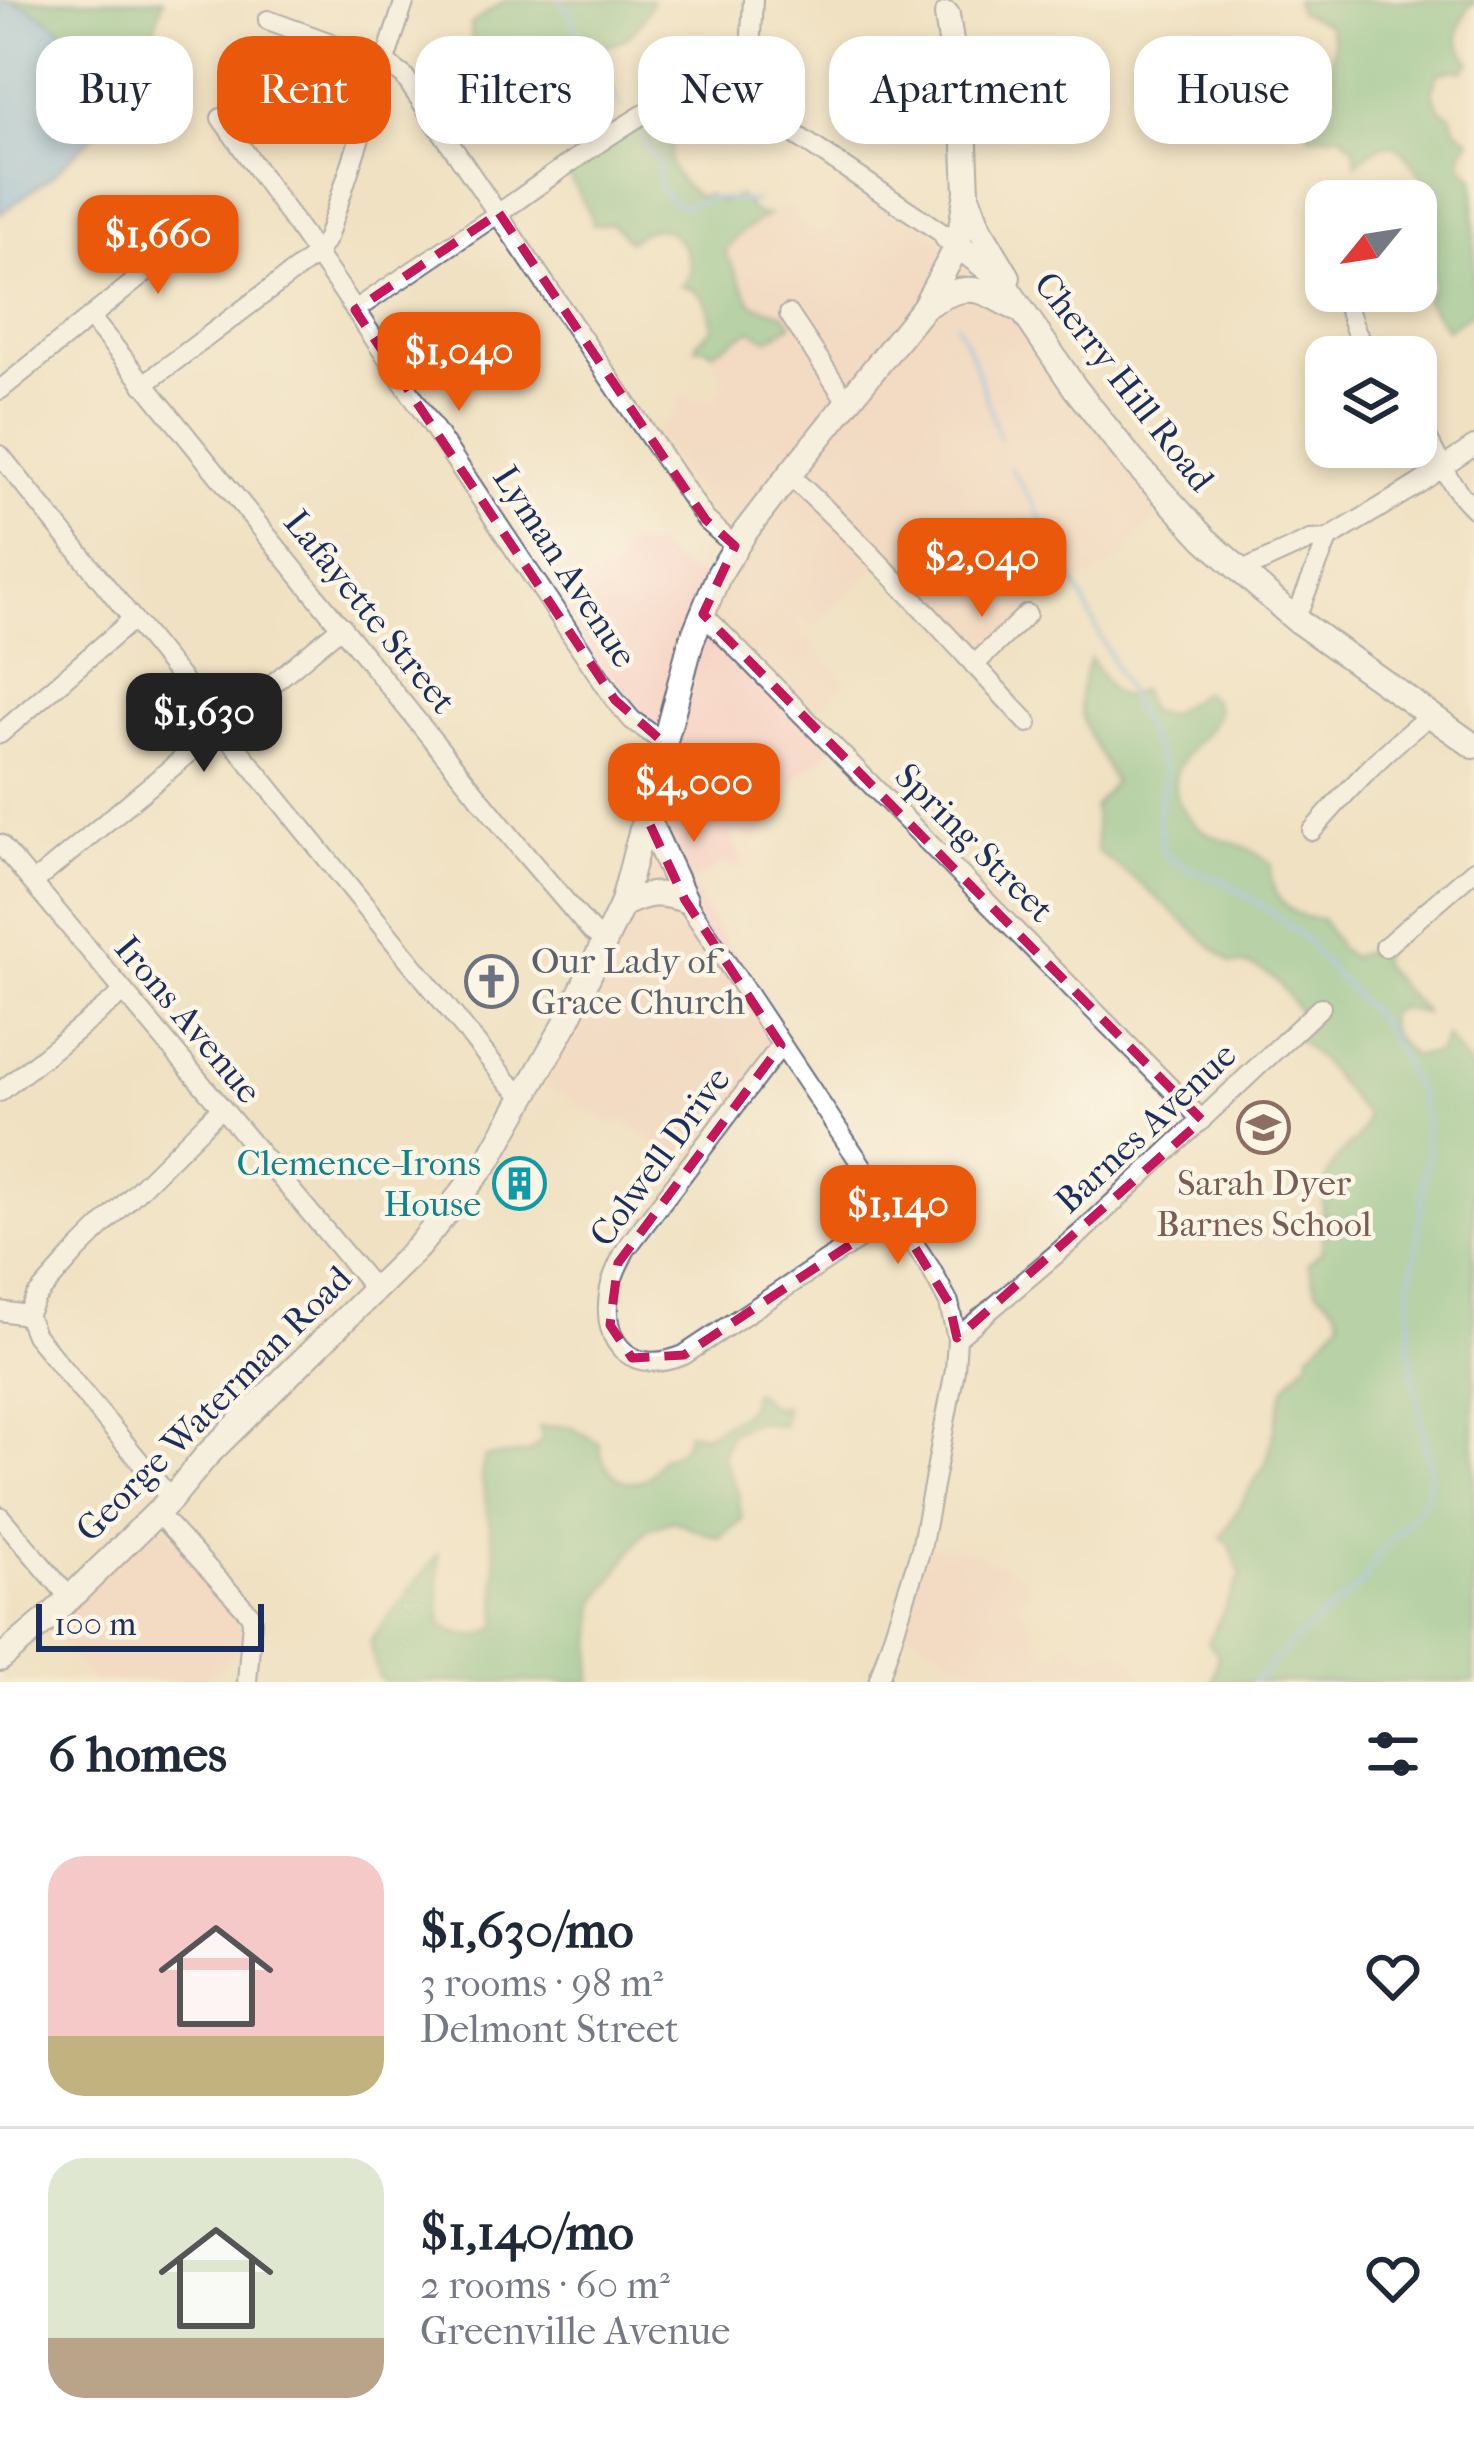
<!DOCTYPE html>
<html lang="en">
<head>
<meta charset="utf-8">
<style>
	:root { --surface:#fff; --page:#f6f6f7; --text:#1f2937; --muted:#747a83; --line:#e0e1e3; --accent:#ea580c }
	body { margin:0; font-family:"IM FELL French Canon",serif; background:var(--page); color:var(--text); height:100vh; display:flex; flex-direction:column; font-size:45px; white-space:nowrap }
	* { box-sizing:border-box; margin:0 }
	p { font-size:39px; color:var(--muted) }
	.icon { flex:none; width:66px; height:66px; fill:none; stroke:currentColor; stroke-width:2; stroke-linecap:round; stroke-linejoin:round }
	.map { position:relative; height:1682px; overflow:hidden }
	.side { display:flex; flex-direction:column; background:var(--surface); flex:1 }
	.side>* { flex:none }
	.banner { position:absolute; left:36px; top:36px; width:1404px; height:108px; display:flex; gap:24px }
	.needle { width:78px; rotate:240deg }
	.fabs { position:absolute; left:1305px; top:180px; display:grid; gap:24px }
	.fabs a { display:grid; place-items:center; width:132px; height:132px; border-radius:24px; background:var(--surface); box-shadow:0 6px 18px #0003; font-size:60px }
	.scale { position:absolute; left:36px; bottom:30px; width:228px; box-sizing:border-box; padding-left:12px; border:6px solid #1b2f5e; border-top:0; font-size:33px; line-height:42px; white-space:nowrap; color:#1b2f5e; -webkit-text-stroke:9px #fcf5e5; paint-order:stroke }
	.price { position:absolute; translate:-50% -102px; padding:0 27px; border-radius:24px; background:var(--accent); color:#fff; font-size:39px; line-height:78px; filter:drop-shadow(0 3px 6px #0008) }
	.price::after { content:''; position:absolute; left:50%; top:72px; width:36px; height:27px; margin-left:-18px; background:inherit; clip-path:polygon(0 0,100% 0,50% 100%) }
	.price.on { background:#222; color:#fff }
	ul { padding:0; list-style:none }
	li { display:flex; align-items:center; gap:36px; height:300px; padding:0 48px }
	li+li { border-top:3px solid var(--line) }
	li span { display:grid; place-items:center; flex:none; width:336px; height:240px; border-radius:36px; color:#555 }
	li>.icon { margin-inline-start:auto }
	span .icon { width:144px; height:144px; fill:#fffc; stroke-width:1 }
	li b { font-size:51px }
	h2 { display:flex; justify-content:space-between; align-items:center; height:144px; padding:0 48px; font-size:51px }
	.chip { padding:0 42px; border-radius:36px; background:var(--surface); box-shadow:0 6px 18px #0003; font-size:42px; line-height:108px }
	.chip.on { background:var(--accent); color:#fff }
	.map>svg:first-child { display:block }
	.built { fill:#f6d2c3 }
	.forest { fill:#73bd84; stroke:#477671; stroke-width:3 }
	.water { fill:#73b3e7; stroke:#4771a2; stroke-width:3 }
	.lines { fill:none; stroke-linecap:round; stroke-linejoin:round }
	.stream { stroke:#73b3e7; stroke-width:4.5 }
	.minor-casing { stroke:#666d81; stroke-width:22 }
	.major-casing { stroke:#666d81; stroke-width:28 }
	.minor { stroke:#fff; stroke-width:18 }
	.major { stroke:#fff; stroke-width:24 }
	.marked { fill:none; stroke:#c2185b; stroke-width:9; stroke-dasharray:24 15; stroke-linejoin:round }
	.labels { text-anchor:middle; stroke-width:9; stroke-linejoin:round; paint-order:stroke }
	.street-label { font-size:36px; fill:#1b2f5e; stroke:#fcf5e5 }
	.worship-label { font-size:36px; fill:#5b616d; stroke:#fcf5e5; text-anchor:start }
	.culture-label { font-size:36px; fill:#0d838f; stroke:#fcf5e5; text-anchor:end }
	.education-label { font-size:36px; fill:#785e54; stroke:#fcf5e5 }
</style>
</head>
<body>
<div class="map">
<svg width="1474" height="1682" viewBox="0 0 1474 1682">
	<rect width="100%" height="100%" fill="#fcf5e5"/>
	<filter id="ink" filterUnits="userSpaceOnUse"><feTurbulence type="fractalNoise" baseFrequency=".00833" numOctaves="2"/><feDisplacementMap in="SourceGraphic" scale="24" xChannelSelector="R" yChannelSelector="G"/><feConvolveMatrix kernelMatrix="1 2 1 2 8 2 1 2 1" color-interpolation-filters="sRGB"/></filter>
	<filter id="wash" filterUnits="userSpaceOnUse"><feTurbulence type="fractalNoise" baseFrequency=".004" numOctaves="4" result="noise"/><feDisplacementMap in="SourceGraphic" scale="48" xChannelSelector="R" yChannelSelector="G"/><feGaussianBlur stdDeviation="2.7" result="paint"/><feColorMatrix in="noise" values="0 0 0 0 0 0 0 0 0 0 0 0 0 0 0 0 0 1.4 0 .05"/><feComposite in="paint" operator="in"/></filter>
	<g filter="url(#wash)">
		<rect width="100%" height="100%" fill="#f0e1c2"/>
		<g class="built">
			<polygon points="852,168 990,280 1168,504 1126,555 1110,567 1033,610 977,662 878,567 815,626 798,618 804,633 800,639 809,640 847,681 808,720 833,749 799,776 790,794 767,808 757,804 750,804 765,821 763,834 753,841 734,829 733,839 743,863 735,869 725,863 692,882 706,911 785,1039 687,1165 622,1120 609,1124 535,1079 608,945 654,734 594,656 557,600 587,581 602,566 612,572 620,567 617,553 631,539 642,547 655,546 686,571 712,582 732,548 654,433 674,415 680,395 686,393 695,402 706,398 715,404 715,391 725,381 711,357 712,352 785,314 752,304 725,252 739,235 784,207 810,231 825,231 839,214 829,198"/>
			<polygon points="155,1514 249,1617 248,1642 206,1682 93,1682 64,1648 40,1627"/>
			<polygon points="922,1542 981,1555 985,1560 1002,1565 1027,1579 1030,1592 1018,1601 1049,1657 1059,1655 1065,1645 1100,1660 1104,1652 1111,1651 1136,1662 1136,1668 1146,1678 1160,1682 998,1682 898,1626"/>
		</g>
		<g class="forest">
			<polygon points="2,0 163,0 154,29 165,67 145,81 106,95"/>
			<path d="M505 0H652C631 54 599 49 550 50 539 50 533 57 523 60 506 66 484 63 474 44 471 39 472 32 470 25Z"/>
			<path d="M1295 0H1474V4L1469 6C1457 33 1452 38 1470 62L1463 71 1453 69 1438 74 1432 92 1440 109 1451 115 1456 129 1470 140 1462 150 1461 164 1474 178V311L1447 330 1425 299 1433 287 1430 252 1416 238V234L1435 216C1437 200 1431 192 1423 179 1402 146 1392 129 1356 164L1354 148 1342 135 1309 136 1308 129 1316 106 1326 93 1334 44 1327 24 1298 12Z"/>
			<path d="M659 108 673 144C664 166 679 182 697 196L707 195 720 202 739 196 756 214 768 215 739 234 725 252 752 304 785 314 792 324 768 340 751 330 712 352 704 347 696 348 697 342 712 329C711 306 705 290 681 285 687 279 691 276 690 267 689 251 674 230 658 228 647 227 637 236 629 241L612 223 593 225 591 216 564 167Z"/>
			<path d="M1090 658 1111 691 1123 697 1141 690 1149 712 1168 715 1203 692C1207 695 1214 700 1216 705 1228 735 1133 764 1197 826 1210 838 1233 841 1249 849 1257 853 1265 859 1272 864 1266 895 1291 919 1322 919L1340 949 1351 957 1384 945 1380 962C1393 982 1411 994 1425 1013L1399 1008 1389 1013C1384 1032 1401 1044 1413 1056L1438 1053 1446 1036 1474 1073V1682H1213L1218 1654 1208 1642 1241 1575 1229 1543 1221 1537 1267 1461 1284 1388 1309 1359V1352L1316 1347 1341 1319 1336 1308 1316 1289 1308 1263 1322 1251C1324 1227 1320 1195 1329 1172 1339 1148 1360 1148 1366 1116L1320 1060 1292 1034 1303 1019C1285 990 1270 962 1232 964L1142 885 1097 851 1094 808 1114 782C1089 730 1066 716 1090 658Z"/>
			<path d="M754 1391 771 1407 785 1406V1409L783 1425 754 1422 730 1433 722 1455 738 1493 742 1520 719 1538 672 1520 646 1530 596 1603 591 1682H383L377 1673 370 1641 438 1554 439 1611 443 1626C462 1637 482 1642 498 1624L495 1558 481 1474 485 1457 529 1453 543 1439 539 1427 569 1426 599 1443C600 1468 625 1494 649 1476 653 1473 659 1462 662 1458 678 1453 685 1450 687 1432L704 1435 742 1414 750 1405 751 1395Z"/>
		</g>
		<path class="water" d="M0 0C34 0 88 50 112 74L98 131 53 175 0 214Z"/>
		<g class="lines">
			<g class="stream">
				<polyline points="561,0 622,107"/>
				<polyline points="642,139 658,162 659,186 673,203 685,206 710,198 755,201"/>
				<polyline points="956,323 972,356 1000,439"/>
				<polyline points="1010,467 1034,505 1083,600 1166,773 1158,811 1163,855 1192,870 1224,881 1277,916 1305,939 1326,965 1371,1012 1390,1036 1418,1092 1424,1122 1427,1152 1417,1247 1410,1283 1409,1348 1430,1475 1422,1506 1378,1555 1364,1582 1290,1645 1254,1682"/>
			</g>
		</g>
	</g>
	<g filter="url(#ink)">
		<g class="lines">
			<defs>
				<g id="minor">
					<polyline points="753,0 748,85 751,99 759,110 945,235"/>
					<polyline points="268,20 386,63 404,76 706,520 735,546"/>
					<polyline points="221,118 341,289 615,700 632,720 663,742"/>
					<polyline points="1342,291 1356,332 1372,357"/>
					<path d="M355 310C406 275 458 241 509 206 576 159 669 86 748 69"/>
					<polyline points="789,314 846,400"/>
					<polyline points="90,317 525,854 591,931 606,941"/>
					<polyline points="143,385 317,254 327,238 405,0"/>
					<polyline points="0,390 192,235"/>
					<path d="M1416 417C1434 449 1447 484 1474 509"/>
					<polyline points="0,455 507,1081 524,1096"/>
					<path d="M789 475C874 552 950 639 1028 723"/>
					<polyline points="1240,572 1310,540 1328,539 1417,485 1474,446"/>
					<polyline points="702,613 1202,1120"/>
					<polyline points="1295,619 1328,539"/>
					<polyline points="974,665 1027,614"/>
					<polyline points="0,734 133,619"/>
					<path d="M1312 831C1349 789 1385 749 1431 715"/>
					<polyline points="0,844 375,1290"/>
					<polyline points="33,883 342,626"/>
					<polyline points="677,893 685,900 931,1269 949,1303 952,1317 957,1338 955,1370 921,1549 878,1682"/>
					<polyline points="1385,947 1474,870"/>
					<path d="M781 1045 626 1249C619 1263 611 1278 609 1294 601 1346 634 1376 684 1355L895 1215"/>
					<polyline points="0,1092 124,992"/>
					<polyline points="0,1311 27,1315"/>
					<polyline points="27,1315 36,1297 78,1250 221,1108"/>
					<polyline points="27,1315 35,1335 171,1499"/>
					<polyline points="957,1338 1081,1233 1321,1007"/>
					<polyline points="157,1513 250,1614 252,1621 247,1682"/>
					<polyline points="0,1516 69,1597"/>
				</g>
				<g id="major">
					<polyline points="969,201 979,228 1008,277"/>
					<polyline points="947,237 1001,279 1075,388 1132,460 1205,539 1295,619 1474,746"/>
					<path d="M925 306C947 294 967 282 992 296 1002 301 1009 306 1019 309"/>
					<polyline points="646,816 685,900"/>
					<path d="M622 905C646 893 659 891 685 900"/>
					<polyline points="0,1659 50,1617 112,1557 171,1499 207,1455 418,1247 488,1161 568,1019 622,905 691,642 719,574 745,532 789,475 924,307 958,245 967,192 964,124 947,15"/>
				</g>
			</defs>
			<use href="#minor" class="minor-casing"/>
			<use href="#major" class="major-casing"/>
			<use href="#minor" class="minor"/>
			<use href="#major" class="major"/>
		</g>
	</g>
	<path d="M0 0H1474V1682H0ZM499 213 706 520 735 546 703 614 1202 1120 957 1338 949 1303 895 1215 684 1355 632 1358 610 1325 618 1263 781 1045 685 900 646 816 663 742 615 700 355 310Z" fill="#f0e1c2" fill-opacity=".55" fill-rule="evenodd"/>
	<path class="marked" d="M499 213 706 520 735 546 703 614 1202 1120 957 1338 949 1303 895 1215 684 1355 632 1358 610 1325 618 1263 781 1045 685 900 646 816 663 742 615 700 355 310Z"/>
	<defs>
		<symbol id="church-ring" viewBox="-11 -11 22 22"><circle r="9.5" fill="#fcf5e5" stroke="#6b7280" stroke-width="1.5"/><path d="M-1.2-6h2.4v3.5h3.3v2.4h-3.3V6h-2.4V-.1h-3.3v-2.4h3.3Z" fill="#6b7280"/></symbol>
		<symbol id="school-ring" viewBox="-11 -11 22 22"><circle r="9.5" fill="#fcf5e5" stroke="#8d6e63" stroke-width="1.5"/><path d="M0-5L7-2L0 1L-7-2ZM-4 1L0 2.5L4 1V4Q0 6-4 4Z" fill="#8d6e63"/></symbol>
		<symbol id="building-ring" viewBox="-11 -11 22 22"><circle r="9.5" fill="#fcf5e5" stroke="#0f9aa8" stroke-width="1.5"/><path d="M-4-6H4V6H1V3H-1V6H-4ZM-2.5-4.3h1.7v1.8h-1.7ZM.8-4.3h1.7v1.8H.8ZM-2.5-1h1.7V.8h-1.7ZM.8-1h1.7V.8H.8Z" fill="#0f9aa8"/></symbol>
	</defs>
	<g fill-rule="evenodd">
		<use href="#church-ring" x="462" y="952" width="59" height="59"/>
		<use href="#school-ring" x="1234" y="1098" width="59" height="59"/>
		<use href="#building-ring" x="490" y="1154" width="59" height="59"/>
	</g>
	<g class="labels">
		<g class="street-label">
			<text transform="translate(1125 381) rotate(52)" y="13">Cherry Hill Road</text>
			<text transform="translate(566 566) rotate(57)" y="13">Lyman Avenue</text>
			<text transform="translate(371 611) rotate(51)" y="13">Lafayette Street</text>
			<text transform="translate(975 842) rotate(45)" y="13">Spring Street</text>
			<text transform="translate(189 1019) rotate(50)" y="13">Irons Avenue</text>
			<text transform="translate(1145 1127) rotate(-43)" y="13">Barnes Avenue</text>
			<text transform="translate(659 1156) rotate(-54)" y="13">Colwell Drive</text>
			<text transform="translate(213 1403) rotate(-45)" y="13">George Waterman Road</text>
		</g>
		<g class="worship-label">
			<text x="531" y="973">Our Lady of<tspan x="531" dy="41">Grace Church</tspan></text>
		</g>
		<g class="culture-label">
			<text x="481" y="1175">Clemence-Irons<tspan x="481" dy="41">House</tspan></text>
		</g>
		<g class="education-label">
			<text x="1264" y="1195">Sarah Dyer<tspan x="1264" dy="41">Barnes School</tspan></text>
		</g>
	</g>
</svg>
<div class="fabs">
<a><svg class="needle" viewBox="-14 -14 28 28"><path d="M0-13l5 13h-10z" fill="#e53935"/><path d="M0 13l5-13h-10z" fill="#747a83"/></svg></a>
<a><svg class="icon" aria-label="layers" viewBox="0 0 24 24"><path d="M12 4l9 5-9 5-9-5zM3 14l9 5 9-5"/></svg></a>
</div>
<div class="scale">100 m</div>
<b class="price" style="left:158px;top:297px">$1,660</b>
<b class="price" style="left:459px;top:414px">$1,040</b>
<b class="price" style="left:982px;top:620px">$2,040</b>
<b class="price on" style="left:204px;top:775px">$1,630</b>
<b class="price" style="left:694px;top:845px">$4,000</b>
<b class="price" style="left:898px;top:1267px">$1,140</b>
<div class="banner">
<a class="chip">Buy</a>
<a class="chip on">Rent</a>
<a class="chip">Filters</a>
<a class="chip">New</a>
<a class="chip">Apartment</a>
<a class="chip">House</a>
</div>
</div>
<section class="side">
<h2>6 homes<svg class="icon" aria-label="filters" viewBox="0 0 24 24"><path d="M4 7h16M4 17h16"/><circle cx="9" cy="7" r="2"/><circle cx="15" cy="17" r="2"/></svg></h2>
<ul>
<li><span style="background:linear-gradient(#f6c9c9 75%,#c2b280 0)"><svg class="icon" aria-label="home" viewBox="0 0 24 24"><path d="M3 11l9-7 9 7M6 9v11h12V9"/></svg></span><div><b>$1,630/mo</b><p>3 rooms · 98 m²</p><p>Delmont Street</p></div><svg class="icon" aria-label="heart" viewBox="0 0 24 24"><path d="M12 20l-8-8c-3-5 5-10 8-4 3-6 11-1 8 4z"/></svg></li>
<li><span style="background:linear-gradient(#dfe7d0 75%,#b9a48a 0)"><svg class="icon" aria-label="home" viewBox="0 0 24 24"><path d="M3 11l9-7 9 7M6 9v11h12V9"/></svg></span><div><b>$1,140/mo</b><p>2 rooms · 60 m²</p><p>Greenville Avenue</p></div><svg class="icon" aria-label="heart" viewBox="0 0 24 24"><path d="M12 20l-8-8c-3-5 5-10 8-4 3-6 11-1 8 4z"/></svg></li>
</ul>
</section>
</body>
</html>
